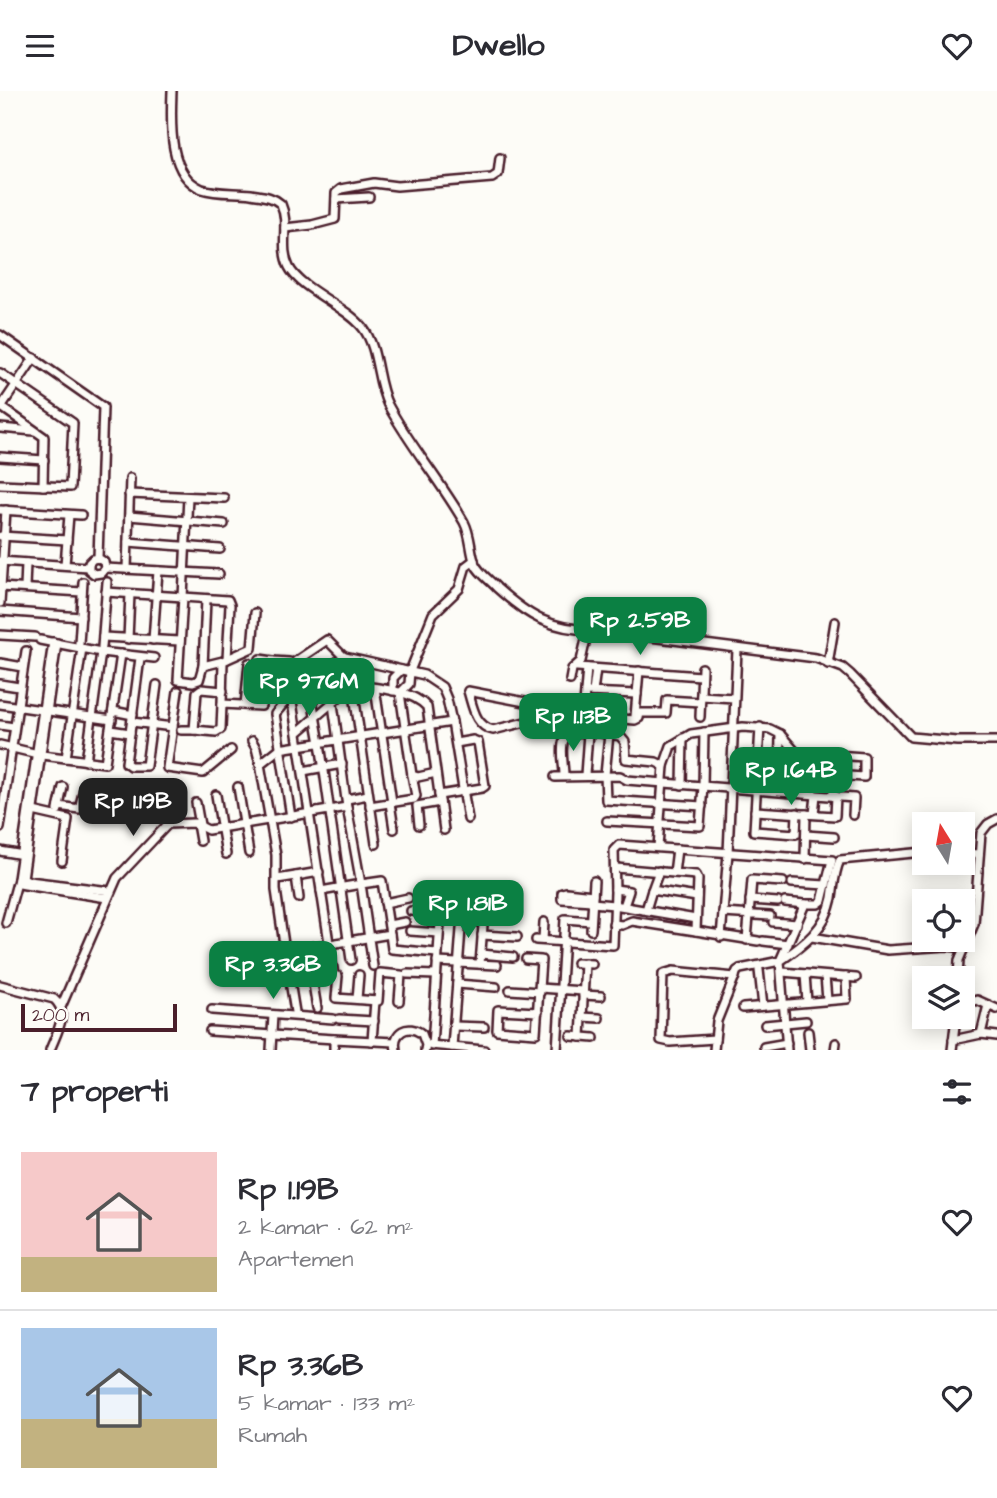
<!DOCTYPE html>
<html lang="id">
<head>
<meta charset="utf-8">
<style>
	:root { --surface:#fff; --page:#f7f7f7; --text:#2b2b33; --muted:#7c7c81; --line:#e1e1e2; --accent:#0b8043 }
	body { margin:0; font-family:"Architects Daughter",sans-serif; background:var(--page); color:var(--text); height:100vh; display:flex; flex-direction:column; font-size:26px; white-space:nowrap }
	* { box-sizing:border-box; margin:0 }
	p { font-size:23px; color:var(--muted) }
	.icon { flex:none; width:38px; height:38px; fill:none; stroke:currentColor; stroke-width:2; stroke-linecap:round; stroke-linejoin:round }
	.map { position:relative; height:959px; overflow:hidden }
	.details { display:flex; flex-direction:column; background:var(--surface); flex:1 }
	.details>* { flex:none }
	.needle { width:46px; rotate:349deg }
	.controls { position:absolute; left:912px; top:721px; display:grid; gap:14px }
	.controls a { display:grid; place-items:center; width:63px; height:63px; border-radius:0px; background:var(--surface); box-shadow:0 4px 18px #0003; font-size:35px }
	.scale { position:absolute; left:21px; bottom:18px; width:156px; box-sizing:border-box; padding-left:7px; border:4px solid #4a1f2b; border-top:0; font-size:19px; line-height:24px; white-space:nowrap; color:#4a1f2b; -webkit-text-stroke:5px #fdfcf7; paint-order:stroke }
	.price { position:absolute; translate:-50% -60px; padding:0 16px; border-radius:14px; background:var(--accent); color:#fff; font-size:23px; line-height:46px; filter:drop-shadow(0 2px 4px #0008) }
	.price::after { content:''; position:absolute; left:50%; top:42px; width:21px; height:16px; margin-left:-10px; background:inherit; clip-path:polygon(0 0,100% 0,50% 100%) }
	.price.selected { background:#222; color:#fff }
	ul { padding:0; list-style:none }
	li { display:flex; align-items:center; gap:21px; height:175px; padding:0 21px }
	li+li { border-top:2px solid var(--line) }
	li span { display:grid; place-items:center; flex:none; width:196px; height:140px; border-radius:0px; color:#555 }
	li>.icon { margin-inline-start:auto }
	span .icon { width:84px; height:84px; fill:#fffc; stroke-width:1 }
	li b { font-size:30px }
	h2 { display:flex; justify-content:space-between; align-items:center; height:84px; padding:0 21px; font-size:30px }
	header { display:flex; justify-content:space-between; align-items:center; height:91px; padding:0 21px; background:var(--surface); font-size:32px; font-weight:700 }
	.map>svg:first-child { display:block }
	.lines { fill:none; stroke-linecap:round; stroke-linejoin:round }
	.minor-casing { stroke:#4a1f2b; stroke-width:12 }
	.minor { stroke:#fdfcf7; stroke-width:7 }
</style>
</head>
<body>
<header><svg class="icon" aria-label="menu" viewBox="0 0 24 24"><path d="M4 6h16M4 12h16M4 18h16"/></svg>Dwello<svg class="icon" aria-label="heart" viewBox="0 0 24 24"><path d="M12 20l-8-8c-3-5 5-10 8-4 3-6 11-1 8 4z"/></svg></header>
<div class="map">
<svg width="997" height="959" viewBox="0 0 997 959">
	<rect width="100%" height="100%" fill="#fdfcf7"/>
	<filter id="ink" filterUnits="userSpaceOnUse"><feTurbulence type="fractalNoise" baseFrequency=".0143" numOctaves="2"/><feDisplacementMap in="SourceGraphic" scale="14" xChannelSelector="R" yChannelSelector="G"/><feConvolveMatrix kernelMatrix="1 2 1 2 8 2 1 2 1" color-interpolation-filters="sRGB"/></filter>
	<g filter="url(#ink)">
		<g class="lines">
			<defs>
				<g id="minor">
					<path d="M172 0C171 30 167 84 202 98 217 103 235 101 251 103 262 105 272 105 281 113 290 133 279 156 289 176 300 198 346 215 363 237 379 258 376 290 388 314 409 353 441 391 464 431 471 444 470 459 475 473 480 483 490 489 497 497 528 525 551 539 594 539L816 567 843 577 850 583 911 646 957 650H997"/>
					<polyline points="336,108 369,106"/>
					<polyline points="285,137 312,134 335,128 336,102 341,98 374,92 397,95 492,87 498,83 500,67"/>
					<polyline points="0,244 103,316 98,467 104,471 105,477 101,482 94,483 89,479 89,472 93,468 98,467"/>
					<polyline points="0,282 73,332 70,396 0,393"/>
					<polyline points="0,315 44,346 43,395"/>
					<polyline points="1,316 34,267"/>
					<polyline points="0,337 34,340"/>
					<polyline points="0,366 44,369"/>
					<polyline points="129,403 224,407"/>
					<polyline points="188,406 183,506 228,509 230,514 227,568"/>
					<polyline points="0,419 81,424"/>
					<polyline points="129,425 224,433"/>
					<polyline points="1,445 67,449"/>
					<polyline points="128,451 220,458"/>
					<polyline points="0,470 88,476"/>
					<polyline points="65,474 69,424"/>
					<polyline points="105,477 219,483"/>
					<polyline points="127,478 130,387"/>
					<polyline points="0,496 82,501"/>
					<polyline points="25,497 26,472"/>
					<polyline points="106,501 183,506 178,589 193,591 199,589 203,575"/>
					<polyline points="206,509 203,575 223,570 252,557 255,522"/>
					<polyline points="0,512 6,419"/>
					<polyline points="0,520 81,526"/>
					<polyline points="0,544 35,546"/>
					<polyline points="103,546 180,550"/>
					<polyline points="128,548 130,503"/>
					<polyline points="40,549 101,561 154,567"/>
					<polyline points="153,549 158,480"/>
					<polyline points="53,551 18,788 20,793 25,794 107,807"/>
					<polyline points="57,552 23,787 29,790 110,800"/>
					<polyline points="79,552 83,491"/>
					<polyline points="102,556 107,491"/>
					<polyline points="345,566 424,584 442,596 447,608 452,631 468,728"/>
					<polyline points="140,567 126,672 130,675 146,675 157,594"/>
					<polyline points="223,570 222,613 261,615 269,592 273,570 260,568"/>
					<polyline points="273,570 289,571"/>
					<polyline points="296,570 327,549 347,569 350,576 376,753"/>
					<polyline points="0,572 23,576"/>
					<polyline points="828,573 835,531"/>
					<polyline points="328,576 347,716"/>
					<polyline points="577,576 701,585"/>
					<polyline points="248,588 269,592"/>
					<polyline points="570,589 572,578 581,570 588,539"/>
					<polyline points="309,591 320,652 351,869"/>
					<polyline points="0,593 19,596"/>
					<polyline points="375,597 392,711"/>
					<polyline points="178,600 167,677 203,682 231,659"/>
					<polyline points="393,600 393,587 401,579"/>
					<polyline points="585,601 587,577"/>
					<polyline points="593,601 596,578"/>
					<polyline points="400,602 409,593 410,580 433,523 459,498 466,475 474,469"/>
					<polyline points="400,602 412,684 418,686 436,682"/>
					<polyline points="291,604 334,884"/>
					<polyline points="701,605 734,607"/>
					<polyline points="0,613 112,629"/>
					<polyline points="222,613 221,638 216,641 194,639 197,601 201,598 223,600"/>
					<polyline points="245,614 249,572"/>
					<polyline points="113,620 133,624"/>
					<path d="M558 623 556 617 468 600C473 616 475 635 493 639L558 623 635 629 639 627 640 622H666L667 609 700 611"/>
					<polyline points="583,625 585,601 637,603"/>
					<polyline points="635,625 639,580"/>
					<polyline points="700,626 702,577"/>
					<polyline points="132,631 173,636"/>
					<polyline points="0,634 14,636"/>
					<polyline points="760,636 754,740 796,743 797,722"/>
					<polyline points="110,639 130,642"/>
					<polyline points="181,639 194,639"/>
					<path d="M298 641 353 594C375 597 411 598 427 616L444 739"/>
					<polyline points="609,643 605,684 606,709 702,715"/>
					<polyline points="252,650 256,657 260,673"/>
					<polyline points="0,654 42,664 105,672 121,563"/>
					<polyline points="66,667 82,557"/>
					<polyline points="86,670 101,561"/>
					<polyline points="303,680 342,673"/>
					<polyline points="801,682 864,686 864,666 807,662"/>
					<path d="M564 684C564 675 560 658 564 649 571 636 608 643 620 645L625 651 626 668 656 671 664 675 671 655 691 643 743 636 770 638 780 643 800 666 801 702"/>
					<polyline points="585,684 588,642"/>
					<polyline points="555,686 620,685 627,689 639,690 854,707 853,724"/>
					<polyline points="682,694 683,647"/>
					<polyline points="238,696 249,762"/>
					<polyline points="779,700 780,643"/>
					<polyline points="216,704 226,763"/>
					<polyline points="439,704 482,697 485,695 478,651 473,649 456,652"/>
					<polyline points="833,705 834,684"/>
					<polyline points="347,708 368,704"/>
					<polyline points="196,712 200,734"/>
					<polyline points="390,712 394,738"/>
					<polyline points="59,715 79,718 84,698"/>
					<polyline points="370,715 414,708 416,705 412,684"/>
					<polyline points="58,719 63,696"/>
					<polyline points="33,720 68,728 62,770"/>
					<polyline points="755,720 835,725 836,705"/>
					<polyline points="814,723 816,704"/>
					<polyline points="291,726 275,623 291,604 344,566"/>
					<polyline points="607,730 700,735 703,695 704,641"/>
					<polyline points="197,733 200,750"/>
					<polyline points="419,734 417,715 440,711"/>
					<polyline points="0,737 26,560"/>
					<polyline points="806,744 834,746"/>
					<polyline points="658,756 664,675"/>
					<polyline points="677,758 674,782 696,784 698,788 696,840 758,850"/>
					<polyline points="0,760 23,764"/>
					<polyline points="962,762 979,763"/>
					<polyline points="805,768 806,723"/>
					<polyline points="616,777 674,782"/>
					<polyline points="277,788 296,785"/>
					<polyline points="792,792 826,794"/>
					<polyline points="615,798 629,800 624,815"/>
					<polyline points="652,799 659,780"/>
					<polyline points="299,807 296,785 319,781"/>
					<polyline points="750,809 778,811"/>
					<polyline points="592,810 562,808 562,802 566,801 593,804"/>
					<polyline points="785,811 805,813"/>
					<polyline points="385,812 408,807"/>
					<polyline points="441,812 463,812 452,956"/>
					<polyline points="592,812 614,814 696,828"/>
					<polyline points="463,819 484,821 480,873"/>
					<polyline points="646,819 652,799 697,806"/>
					<polyline points="411,820 440,822"/>
					<polyline points="723,822 770,825"/>
					<polyline points="773,831 797,833"/>
					<polyline points="6,832 18,788 20,787"/>
					<polyline points="613,833 622,834 632,830 696,840"/>
					<polyline points="389,834 405,831"/>
					<polyline points="591,839 594,790"/>
					<polyline points="410,840 439,842"/>
					<polyline points="390,843 392,858 437,862"/>
					<polyline points="482,844 517,846"/>
					<polyline points="721,846 728,762 737,559"/>
					<polyline points="812,846 888,859 947,855 965,857"/>
					<polyline points="536,849 613,854 615,801 614,759 619,754 832,769 822,810 818,813 805,813 780,870 740,878 737,880 717,930 714,959"/>
					<polyline points="543,849 544,831"/>
					<polyline points="747,849 752,789 783,791"/>
					<polyline points="763,850 788,853"/>
					<polyline points="307,857 317,917"/>
					<polyline points="285,860 276,799 276,764 260,673 279,658 452,631"/>
					<polyline points="481,863 513,866"/>
					<polyline points="526,868 541,869 536,942 497,939 498,919 538,921"/>
					<polyline points="437,871 497,874"/>
					<polyline points="577,872 592,873"/>
					<polyline points="759,879 763,915"/>
					<polyline points="782,881 856,887"/>
					<polyline points="407,883 436,884"/>
					<polyline points="805,883 807,911"/>
					<polyline points="338,885 336,907 378,910 380,882 401,884 399,910"/>
					<polyline points="825,885 827,909"/>
					<polyline points="958,887 959,869 974,833 981,742 988,733 997,728"/>
					<polyline points="457,893 496,896"/>
					<path d="M0 894 54 908C70 921 56 943 50 959"/>
					<polyline points="540,897 583,900"/>
					<polyline points="510,899 540,901"/>
					<polyline points="583,904 601,905"/>
					<polyline points="357,908 359,884"/>
					<polyline points="962,914 977,909 997,918"/>
					<polyline points="61,916 117,787 168,733 194,732 208,739 347,716 361,793 321,800"/>
					<polyline points="743,917 847,908 846,886"/>
					<polyline points="212,919 333,928"/>
					<path d="M295 921 285 860C320 855 355 849 390 843L382 790 361 793 373 875"/>
					<polyline points="582,926 599,927"/>
					<polyline points="339,928 374,930"/>
					<polyline points="765,934 806,930"/>
					<polyline points="454,935 484,936"/>
					<polyline points="210,940 334,948"/>
					<polyline points="808,941 810,959"/>
					<polyline points="981,943 988,914"/>
					<polyline points="571,945 594,947"/>
					<polyline points="581,946 585,872"/>
					<polyline points="715,948 670,951 661,949 663,883 673,880 735,886"/>
					<polyline points="953,949 981,943 997,945"/>
					<polyline points="372,950 375,910"/>
					<polyline points="430,954 484,959"/>
					<polyline points="432,955 442,800"/>
					<polyline points="764,956 787,952"/>
					<polyline points="271,959 273,924"/>
					<polyline points="334,959 334,948 395,951"/>
					<path d="M396 959C392 941 408 932 422 943L426 954 425 959"/>
					<polyline points="557,959 565,828 591,830"/>
					<path d="M787 959 780 870C804 854 826 837 832 807 834 794 834 782 840 769L924 761"/>
					<polyline points="835,959 836,952"/>
					<polyline points="952,959 956,926"/>
				</g>
			</defs>
			<use href="#minor" class="minor-casing"/>
			<use href="#minor" class="minor"/>
		</g>
	</g>
</svg>
<div class="controls">
<a><svg class="needle" viewBox="-14 -14 28 28"><path d="M0-13l5 13h-10z" fill="#e53935"/><path d="M0 13l5-13h-10z" fill="#7c7c81"/></svg></a>
<a><svg class="icon" aria-label="locate" viewBox="0 0 24 24"><circle cx="12" cy="12" r="6"/><path d="M12 2v4M12 18v4M2 12h4M18 12h4"/></svg></a>
<a><svg class="icon" aria-label="layers" viewBox="0 0 24 24"><path d="M12 4l9 5-9 5-9-5zM3 14l9 5 9-5"/></svg></a>
</div>
<div class="scale">200 m</div>
<b class="price" style="left:640px;top:566px">Rp 2.59B</b>
<b class="price" style="left:309px;top:627px">Rp 976M</b>
<b class="price" style="left:573px;top:662px">Rp 1.13B</b>
<b class="price" style="left:791px;top:716px">Rp 1.64B</b>
<b class="price selected" style="left:133px;top:747px">Rp 1.19B</b>
<b class="price" style="left:468px;top:849px">Rp 1.81B</b>
<b class="price" style="left:273px;top:910px">Rp 3.36B</b>
</div>
<section class="details">
<h2>7 properti<svg class="icon" aria-label="filters" viewBox="0 0 24 24"><path d="M4 7h16M4 17h16"/><circle cx="9" cy="7" r="2"/><circle cx="15" cy="17" r="2"/></svg></h2>
<ul>
<li><span style="background:linear-gradient(#f6c9c9 75%,#c2b280 0)"><svg class="icon" aria-label="home" viewBox="0 0 24 24"><path d="M3 11l9-7 9 7M6 9v11h12V9"/></svg></span><div><b>Rp 1.19B</b><p>2 kamar · 62 m²</p><p>Apartemen</p></div><svg class="icon" aria-label="heart" viewBox="0 0 24 24"><path d="M12 20l-8-8c-3-5 5-10 8-4 3-6 11-1 8 4z"/></svg></li>
<li><span style="background:linear-gradient(#a9c7e8 65%,#c2b280 0)"><svg class="icon" aria-label="home" viewBox="0 0 24 24"><path d="M3 11l9-7 9 7M6 9v11h12V9"/></svg></span><div><b>Rp 3.36B</b><p>5 kamar · 133 m²</p><p>Rumah</p></div><svg class="icon" aria-label="heart" viewBox="0 0 24 24"><path d="M12 20l-8-8c-3-5 5-10 8-4 3-6 11-1 8 4z"/></svg></li>
</ul>
</section>
</body>
</html>
